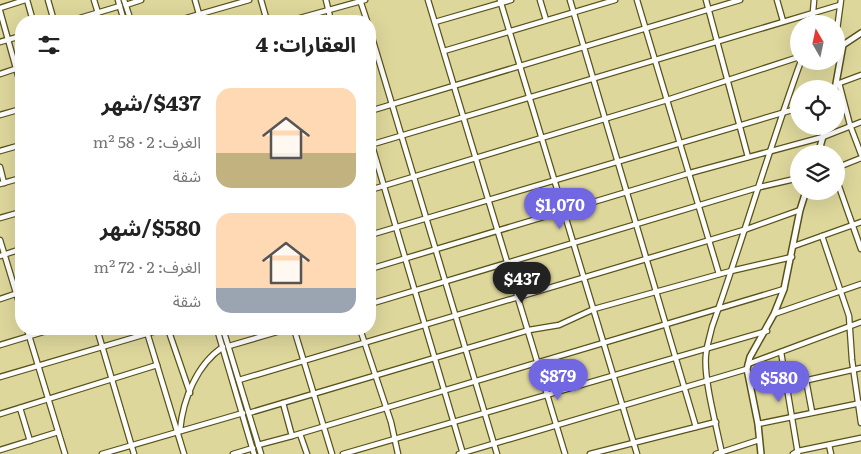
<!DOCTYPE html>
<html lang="ar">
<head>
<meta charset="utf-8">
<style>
	:root { --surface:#fff; --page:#f6f6f6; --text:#222; --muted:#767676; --accent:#7167e2 }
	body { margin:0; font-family:Literata,"Noto Sans Arabic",serif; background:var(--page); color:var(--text); direction:rtl; height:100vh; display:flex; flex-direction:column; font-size:19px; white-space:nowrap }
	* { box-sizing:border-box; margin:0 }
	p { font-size:16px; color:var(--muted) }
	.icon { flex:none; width:28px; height:28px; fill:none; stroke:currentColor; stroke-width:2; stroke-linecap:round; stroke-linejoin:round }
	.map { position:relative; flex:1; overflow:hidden; direction:ltr }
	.panel { position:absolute; left:15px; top:15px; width:361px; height:320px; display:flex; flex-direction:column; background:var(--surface); border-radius:20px; box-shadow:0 5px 20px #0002; direction:rtl }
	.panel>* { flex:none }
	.needle { width:32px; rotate:351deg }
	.fabs { position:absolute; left:790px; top:15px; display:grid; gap:10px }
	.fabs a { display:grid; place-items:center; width:55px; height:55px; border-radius:50%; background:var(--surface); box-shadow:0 5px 20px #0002; font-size:25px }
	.price { position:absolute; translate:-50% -42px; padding:0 11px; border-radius:18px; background:var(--accent); color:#fff; font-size:16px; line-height:32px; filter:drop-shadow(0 1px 2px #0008) }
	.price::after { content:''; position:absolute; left:50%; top:30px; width:15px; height:11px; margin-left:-8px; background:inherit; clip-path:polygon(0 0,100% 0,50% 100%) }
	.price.selected { background:#222; color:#fff }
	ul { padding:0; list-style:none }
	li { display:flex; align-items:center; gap:15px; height:125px; padding:0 20px }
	li span { display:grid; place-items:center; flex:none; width:140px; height:100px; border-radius:15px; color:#555 }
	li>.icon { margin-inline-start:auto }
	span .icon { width:60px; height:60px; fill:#fffc; stroke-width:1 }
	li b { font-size:21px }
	h2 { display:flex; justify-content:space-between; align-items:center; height:60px; padding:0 20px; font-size:21px }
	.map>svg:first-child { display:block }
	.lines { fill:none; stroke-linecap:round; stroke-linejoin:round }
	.minor-casing { stroke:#595219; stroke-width:7 }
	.tertiary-casing { stroke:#595219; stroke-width:8 }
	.minor { stroke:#fff; stroke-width:4.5 }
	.tertiary { stroke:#fff; stroke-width:5 }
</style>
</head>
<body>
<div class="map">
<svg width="861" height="454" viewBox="0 0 861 454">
	<rect width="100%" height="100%" fill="#ddd79c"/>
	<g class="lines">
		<defs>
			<g id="minor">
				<polyline points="27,0 33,21"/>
				<polyline points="48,0 54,21"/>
				<polyline points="94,0 98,13"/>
				<polyline points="118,0 124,21"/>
				<polyline points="124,0 131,21"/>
				<polyline points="195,0 201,21"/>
				<polyline points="261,0 267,21"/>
				<polyline points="326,0 331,21"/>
				<polyline points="360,0 367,21"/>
				<polyline points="428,0 565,454"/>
				<polyline points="500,0 637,454"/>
				<polyline points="540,0 546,20"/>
				<polyline points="570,0 696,427"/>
				<polyline points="637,0 719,274"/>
				<polyline points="706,0 748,157"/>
				<polyline points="777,0 783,21"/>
				<polyline points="126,5 141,0"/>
				<polyline points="0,8 25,0"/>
				<polyline points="0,11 21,86"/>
				<polyline points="70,21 120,6"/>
				<polyline points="176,21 249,0"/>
				<polyline points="289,21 365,0"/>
				<polyline points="435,22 511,0"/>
				<polyline points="812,24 814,0"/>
				<polyline points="370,31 497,454"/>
				<polyline points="836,37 841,0"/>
				<polyline points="0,42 21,36"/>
				<polyline points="444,51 615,0"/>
				<polyline points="0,74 21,67"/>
				<polyline points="839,83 850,125 861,154"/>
				<polyline points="837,84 861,75"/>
				<polyline points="370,111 740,0"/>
				<polyline points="0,115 21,109"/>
				<polyline points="370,139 463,454"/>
				<polyline points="370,145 840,5"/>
				<polyline points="0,151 21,145"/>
				<polyline points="0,167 4,183"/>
				<polyline points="836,168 861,158"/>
				<polyline points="836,178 861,249"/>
				<polyline points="0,184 21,178"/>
				<polyline points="370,190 667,100 799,57"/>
				<polyline points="0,218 21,212"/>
				<polyline points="370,235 799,108"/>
				<polyline points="822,236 849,316 852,360 861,423"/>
				<polyline points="0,240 21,309"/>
				<polyline points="794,246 861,222"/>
				<polyline points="0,256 21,249"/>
				<polyline points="370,269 690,173 823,137 861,122"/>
				<polyline points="0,299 21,292"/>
				<polyline points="370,304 760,187 799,178"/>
				<polyline points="774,314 861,284"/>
				<polyline points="27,329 65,454"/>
				<polyline points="97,329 134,454"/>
				<polyline points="146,329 184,454"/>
				<polyline points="168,329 190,393"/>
				<polyline points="217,329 254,454"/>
				<polyline points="223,329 261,454"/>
				<polyline points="294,329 332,454"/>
				<polyline points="360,329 391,422 398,454"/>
				<polyline points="0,345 53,329"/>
				<polyline points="229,346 287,329"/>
				<polyline points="781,352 798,454"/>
				<polyline points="748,364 861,322"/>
				<polyline points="0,377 163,329"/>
				<polyline points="239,380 747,229 800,210"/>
				<polyline points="806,380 812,412"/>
				<polyline points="786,385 861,368"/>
				<polyline points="20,408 30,441"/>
				<polyline points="249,413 529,330 559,325 594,309 731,271 792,257"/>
				<polyline points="0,414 157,365"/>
				<polyline points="758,424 861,403"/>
				<path d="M180 430C183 399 197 364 223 347"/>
				<polyline points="300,434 307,454"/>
				<polyline points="292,436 784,289"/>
				<polyline points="258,445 292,436 283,403"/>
				<polyline points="829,445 831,454"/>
				<polyline points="0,450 58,432"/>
				<polyline points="102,454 243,413"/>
				<polyline points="233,454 253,448"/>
				<polyline points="343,454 767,331"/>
				<polyline points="459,454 747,369"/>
				<polyline points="590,454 716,422"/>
				<polyline points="716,454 759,440"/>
				<path d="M722 454C717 428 703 378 706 354 707 345 710 336 712 327 743 239 769 149 801 61"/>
				<polyline points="793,454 798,451 861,438"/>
			</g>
			<g id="tertiary">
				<polyline points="835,89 843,45 861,33"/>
				<polyline points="818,154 826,126"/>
				<polyline points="761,454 758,424 747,369 750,357 774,314 784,289 800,210 806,191"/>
			</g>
		</defs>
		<use href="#minor" class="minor-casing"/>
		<use href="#tertiary" class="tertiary-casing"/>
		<use href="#minor" class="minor"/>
		<use href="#tertiary" class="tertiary"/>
	</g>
</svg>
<div class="fabs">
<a><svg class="needle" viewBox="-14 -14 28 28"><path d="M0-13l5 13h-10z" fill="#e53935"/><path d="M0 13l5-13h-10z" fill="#767676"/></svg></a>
<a><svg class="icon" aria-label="locate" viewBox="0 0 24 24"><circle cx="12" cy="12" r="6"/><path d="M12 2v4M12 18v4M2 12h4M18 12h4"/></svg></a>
<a><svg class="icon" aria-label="layers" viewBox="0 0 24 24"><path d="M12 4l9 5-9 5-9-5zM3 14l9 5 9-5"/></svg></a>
</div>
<b class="price" style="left:560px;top:230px">$1,070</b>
<b class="price selected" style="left:522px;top:304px">$437</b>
<b class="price" style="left:558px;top:401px">$879</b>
<b class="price" style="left:779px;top:403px">$580</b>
<section class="panel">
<h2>العقارات: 4<svg class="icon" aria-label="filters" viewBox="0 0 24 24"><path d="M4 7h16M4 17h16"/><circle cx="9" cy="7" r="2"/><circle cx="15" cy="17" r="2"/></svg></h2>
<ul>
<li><span style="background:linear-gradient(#ffd9b3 65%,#c2b280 0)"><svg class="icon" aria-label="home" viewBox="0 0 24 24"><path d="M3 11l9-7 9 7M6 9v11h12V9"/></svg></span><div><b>$437/شهر</b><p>الغرف: 2 · 58 m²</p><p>شقة</p></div></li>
<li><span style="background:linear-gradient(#ffd9b3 75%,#9aa5b1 0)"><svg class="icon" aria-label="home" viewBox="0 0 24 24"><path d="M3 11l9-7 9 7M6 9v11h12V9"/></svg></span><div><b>$580/شهر</b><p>الغرف: 2 · 72 m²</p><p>شقة</p></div></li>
</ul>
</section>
</div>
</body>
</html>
